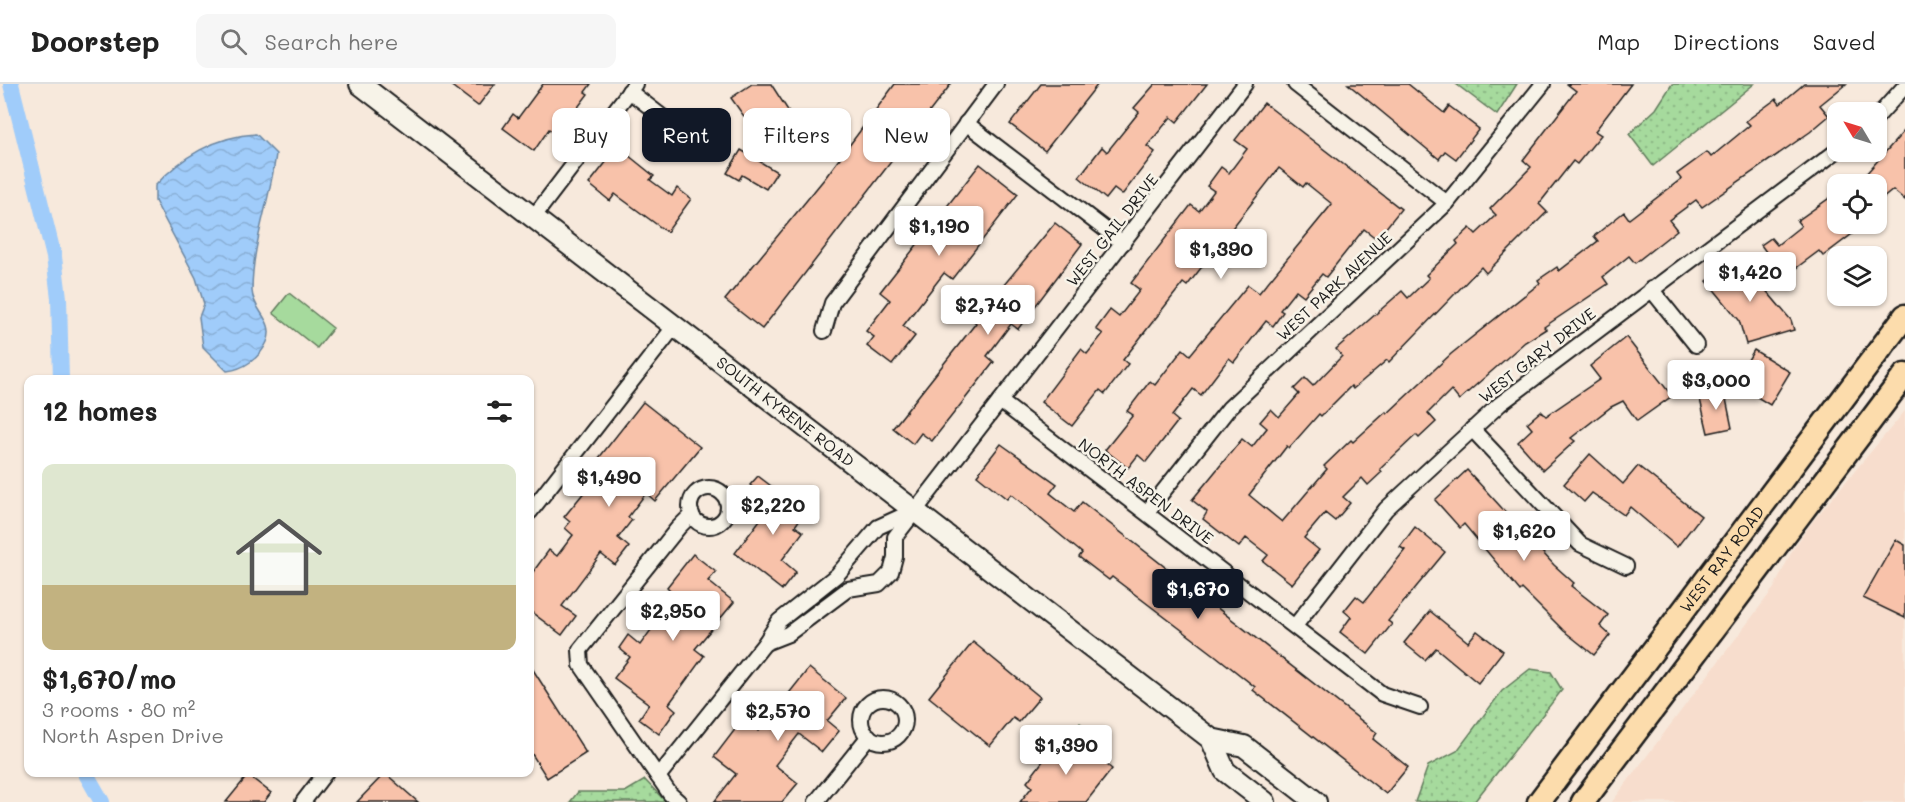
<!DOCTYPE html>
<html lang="en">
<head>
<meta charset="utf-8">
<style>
	:root { --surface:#fff; --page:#f6f6f6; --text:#222; --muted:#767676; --line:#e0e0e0; --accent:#111827 }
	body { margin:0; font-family:Mali,sans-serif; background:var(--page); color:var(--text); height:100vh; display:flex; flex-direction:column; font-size:22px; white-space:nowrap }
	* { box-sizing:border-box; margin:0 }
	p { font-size:20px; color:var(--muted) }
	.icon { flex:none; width:33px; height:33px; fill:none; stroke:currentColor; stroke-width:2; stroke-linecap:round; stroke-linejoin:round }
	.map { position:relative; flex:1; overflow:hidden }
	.side { position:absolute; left:24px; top:291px; width:510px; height:402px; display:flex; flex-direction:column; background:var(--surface); border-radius:12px; box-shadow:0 2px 4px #0004 }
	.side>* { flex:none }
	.guide { position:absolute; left:552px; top:24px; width:570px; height:54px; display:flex; gap:12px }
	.needle { width:39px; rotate:308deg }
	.controls { position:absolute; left:1827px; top:18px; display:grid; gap:12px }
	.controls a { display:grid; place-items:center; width:60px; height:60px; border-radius:12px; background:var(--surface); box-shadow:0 2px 4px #0004; font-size:30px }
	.price { position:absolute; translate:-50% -51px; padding:0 14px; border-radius:6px; background:#fff; color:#222; font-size:20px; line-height:39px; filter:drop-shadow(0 2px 3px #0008) }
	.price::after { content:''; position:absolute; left:50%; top:36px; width:18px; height:14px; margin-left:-9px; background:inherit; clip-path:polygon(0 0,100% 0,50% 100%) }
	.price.on { background:var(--accent); color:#fff }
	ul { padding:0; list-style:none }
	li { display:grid; align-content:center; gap:12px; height:318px; padding:0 18px }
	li+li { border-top:2px solid var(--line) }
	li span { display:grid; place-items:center; height:186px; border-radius:12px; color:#555 }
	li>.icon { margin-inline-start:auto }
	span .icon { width:108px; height:108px; fill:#fffc; stroke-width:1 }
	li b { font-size:26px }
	h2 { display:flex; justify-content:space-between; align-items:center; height:72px; padding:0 18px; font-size:26px }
	.pill { padding:0 21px; border-radius:12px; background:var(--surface); box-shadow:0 2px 4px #0004; font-size:21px; line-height:54px }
	.pill.on { background:var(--accent); color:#fff }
	header { display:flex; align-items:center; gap:36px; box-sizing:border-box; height:84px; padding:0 30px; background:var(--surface); border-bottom:2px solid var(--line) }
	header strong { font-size:28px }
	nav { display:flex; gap:33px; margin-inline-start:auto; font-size:21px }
	.search { width:420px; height:54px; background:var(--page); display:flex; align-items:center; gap:15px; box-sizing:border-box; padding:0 21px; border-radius:12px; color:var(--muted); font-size:22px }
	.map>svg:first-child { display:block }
	.built { fill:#f7ddcd }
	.grass { fill:url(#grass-dots); stroke:#617b5c; stroke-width:1.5 }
	.pitch { fill:#a6da9d; stroke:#617b5c; stroke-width:1.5 }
	.water { fill:url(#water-waves); stroke:#6b86a1; stroke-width:1.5 }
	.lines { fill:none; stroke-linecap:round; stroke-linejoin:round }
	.canal { stroke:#a0ccfa; stroke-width:16 }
	.building { fill:#f8c2aa; stroke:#1c1c1c; stroke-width:1.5 }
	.minor-casing { stroke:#1c1c1c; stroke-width:18 }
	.secondary-casing { stroke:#1c1c1c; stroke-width:24 }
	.primary-casing { stroke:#1c1c1c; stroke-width:27 }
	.minor { stroke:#f7f3e8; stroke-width:14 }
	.secondary { stroke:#f7f3e8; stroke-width:20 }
	.primary { stroke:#fcdcac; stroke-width:22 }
	.labels { text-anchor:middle; stroke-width:5; stroke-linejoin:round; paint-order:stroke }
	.street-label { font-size:16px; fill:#1c1c1c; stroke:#f7f3e8 }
</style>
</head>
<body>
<header>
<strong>Doorstep</strong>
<div class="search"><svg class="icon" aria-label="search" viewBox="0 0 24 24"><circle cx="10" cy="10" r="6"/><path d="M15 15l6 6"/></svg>Search here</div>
<nav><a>Map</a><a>Directions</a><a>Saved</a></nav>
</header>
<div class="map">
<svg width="1905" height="718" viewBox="0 0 1905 718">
	<defs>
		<pattern id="grass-dots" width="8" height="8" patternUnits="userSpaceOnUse" patternTransform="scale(1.5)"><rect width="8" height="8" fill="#a6da9d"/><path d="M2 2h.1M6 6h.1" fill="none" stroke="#8eba87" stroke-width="1.8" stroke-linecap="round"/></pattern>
		<pattern id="water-waves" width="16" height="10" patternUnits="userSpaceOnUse" patternTransform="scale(1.5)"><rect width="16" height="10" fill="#a0ccfa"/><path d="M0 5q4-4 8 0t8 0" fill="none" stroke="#89afd6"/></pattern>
	</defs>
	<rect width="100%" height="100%" fill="#f7e9dc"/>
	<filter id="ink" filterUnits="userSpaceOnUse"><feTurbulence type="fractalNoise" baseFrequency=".0167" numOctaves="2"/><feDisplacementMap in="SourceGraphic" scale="12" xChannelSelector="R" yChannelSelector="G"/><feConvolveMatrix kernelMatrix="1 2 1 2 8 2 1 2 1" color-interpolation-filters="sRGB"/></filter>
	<g filter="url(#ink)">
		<polygon class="built" points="1905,327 1905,718 1612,718 1774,504 1793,465 1813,437"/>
		<g class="grass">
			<polygon points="1456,0 1517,0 1497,31"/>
			<polygon points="1672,0 1754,0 1653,82 1629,50 1656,25"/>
			<polygon points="1530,585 1551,588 1562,606 1474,718 1415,718 1428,682 1457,667 1502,607"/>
			<polygon points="645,696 666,718 570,718 578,708 625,708"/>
		</g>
		<g class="pitch">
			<polygon points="289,209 333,244 317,264 273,229"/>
			<polygon points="1080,639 1105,658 1095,671 1070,652"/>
		</g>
		<path class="water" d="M256 50 276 70C270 117 252 160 252 207 253 227 276 237 267 258 260 274 244 285 227 287L203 263 199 233 204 220 196 194 155 117V102C181 73 216 52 256 50Z"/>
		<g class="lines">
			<g class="canal">
				<polyline points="11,0 54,173 59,214 61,296"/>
				<polyline points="85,688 102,718"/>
			</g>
		</g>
		<g class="building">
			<polygon points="449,0 495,0 478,22"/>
			<polygon points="543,0 591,0 585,8 588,10 557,51 549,45 534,67 503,44 513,30 518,34"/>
			<polygon points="752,0 771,0 791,31 758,52 731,14"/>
			<polygon points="895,0 951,0 762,245 725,216 825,94"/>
			<polygon points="1041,0 1098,0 1045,67 1010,40"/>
			<polygon points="1155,0 1207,0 1177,38 1171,33 1147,62 1155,68 1122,111 1114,105 1106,115 1079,93 1102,63 1107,68 1139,28 1134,24"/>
			<polygon points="1348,0 1408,0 1444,29 1449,22 1479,45 1456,75 1445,67 1439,75"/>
			<polygon points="1567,0 1631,0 1595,47 1601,51 1577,80 1573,77 1539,120 1547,128 1486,189 1481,183 1389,278 1387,276 1353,305 1351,302 1321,332 1319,330 1289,364 1287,362 1249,411 1282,438 1327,385 1324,382 1351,356 1353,358 1386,328 1387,330 1451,270 1540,199 1538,196 1557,183 1559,187 1598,157 1594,152 1624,128 1629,135 1681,95 1677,90 1707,68 1711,73 1750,41 1746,37 1776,15 1780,20 1804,0 1846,0 1820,21 1829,32 1810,48 1702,123 1696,116 1669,136 1677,146 1635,179 1629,172 1603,193 1608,200 1544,243 1546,245 1525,258 1459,316 1451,306 1428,329 1436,338 1419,354 1416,351 1380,385 1382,388 1368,401 1362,394 1343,413 1350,419 1335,437 1325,429 1304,454 1319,466 1292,500 1263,477 1268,471 1246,454 1239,463 1203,435 1207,428 1192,416 1242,355 1252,363 1267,344 1260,338 1271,325 1279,333 1299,310 1294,305 1305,294 1313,302 1342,272 1336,265 1402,207 1408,214 1429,194 1426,191 1458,160 1456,157 1470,144 1476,150 1496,131 1490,125 1531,83 1523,76 1576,7"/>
			<polygon points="1264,19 1401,125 1377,155 1364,145 1326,193 1322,190 1304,212 1296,206 1280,226 1283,228 1273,242 1266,237 1234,278 1229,274 1201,311 1193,305 1172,332 1178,337 1146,378 1138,371 1128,384 1105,366 1133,331 1127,327 1150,297 1155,301 1183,265 1190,271 1248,201 1259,209 1332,120 1306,99 1303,103 1279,84 1187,202 1183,199 1123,276 1128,280 1105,310 1100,306 1072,342 1041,318 1081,265 1087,270 1103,250 1096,245 1110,226 1119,233 1140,206 1131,199 1191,121 1199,127 1214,107 1207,102 1221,83 1229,89 1247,65 1235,56"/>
			<polygon points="1905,46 1905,116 1893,106 1876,120 1876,100 1857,100"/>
			<polygon points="618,63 654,92 650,96 672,112 677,104 691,115 667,148 615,110 610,117 589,100"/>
			<polygon points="741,66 777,88 766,105 742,91 739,96 727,89"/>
			<polygon points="980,80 1018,110 952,195 944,189 903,242 915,252 892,281 867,262 874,253 866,247 890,216 880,208"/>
			<polygon points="1838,108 1838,140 1844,140 1852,150 1823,172 1819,167 1784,193 1761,161 1771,154 1777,161 1801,142 1797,137"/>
			<polygon points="1055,139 1082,160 1018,245 1011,240 987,272 994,278 932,357 921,349 913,360 893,344 976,239 972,235 995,204 999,207"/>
			<polygon points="1737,172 1791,236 1794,246 1746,260 1739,236 1707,197"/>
			<polygon points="1626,253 1672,312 1637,337 1623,317 1611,323 1571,354 1575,357 1543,386 1518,358 1532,345 1527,339 1541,327 1546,332 1600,295 1590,282"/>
			<polygon points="1754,266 1790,288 1770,321 1734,299"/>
			<polygon points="1724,305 1732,344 1708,349 1699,311"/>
			<polygon points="643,318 700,363 655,417 646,409 628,433 632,436 618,454 629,463 615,481 601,470 562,522 576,532 562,551 530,527 530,492 549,466 557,472 573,451 565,444 570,438 564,433 594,396 581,385 589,375 595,379"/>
			<polygon points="1001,360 1057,400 1050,409 1074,428 1082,418 1377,649 1373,655 1408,683 1386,710 1253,606 1255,603 1216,572 1112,493 1109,496 1079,473 1082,469 1011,410 1007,415 977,391"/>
			<polygon points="1590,370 1623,400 1638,382 1701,432 1677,463 1630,423 1624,431 1592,409 1584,418 1564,400"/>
			<polygon points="1467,386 1554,481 1574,499 1571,502 1608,531 1600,542 1610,551 1594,571 1564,547 1522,505 1520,507 1464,440 1460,444 1435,416"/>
			<polygon points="758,392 805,428 795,442 803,448 782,476 796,488 782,506 735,469 772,420 750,401"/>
			<polygon points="1415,443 1445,468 1388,537 1392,540 1368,570 1340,548 1351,533 1344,527 1356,512 1364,518 1405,466 1400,463"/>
			<polygon points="1896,456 1905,461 1905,534 1863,514"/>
			<polygon points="693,470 716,488 708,497 734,518 695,565 704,572 669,620 676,626 659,650 639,635 649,620 614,594 630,573 619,564 628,551 640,561 665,527 660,523 672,508 667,503"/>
			<polygon points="1430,527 1468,558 1477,547 1503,567 1478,599 1436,564 1425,576 1404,559"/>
			<polygon points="973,558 1040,613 1019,638 1013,634 990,662 929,613"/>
			<polygon points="530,581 586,669 547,694 530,667"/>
			<polygon points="809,584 846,614 827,637 839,647 822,668 799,650 775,681 798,699 782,718 714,718 736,690 714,673 743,635 759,647"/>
			<polygon points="1062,652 1093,676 1096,672 1112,685 1086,718 1020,718 1032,703 1027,698"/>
			<polygon points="385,689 418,718 357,718"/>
			<polygon points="248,691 271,709 264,718 226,718"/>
		</g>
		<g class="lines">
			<defs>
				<g id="minor">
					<polyline points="1295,0 1447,119"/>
					<polyline points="629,7 686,51"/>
					<polyline points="1876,34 1905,2"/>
					<polyline points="966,39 1123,159"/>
					<polyline points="532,135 635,0"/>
					<polyline points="1651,205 1696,261"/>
					<polyline points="824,247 832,219 996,0"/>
					<polyline points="1000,317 1382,610 1420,623"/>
					<polyline points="1472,345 1580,460 1626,482"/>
					<circle cx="709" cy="423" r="19"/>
					<polyline points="530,428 674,243"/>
					<polyline points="1147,428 1229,324 1447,119 1543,0"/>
					<polyline points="1295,542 1386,425 1500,320 1838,66"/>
					<polyline points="765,559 788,550 848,505 879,500 891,488 895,473 895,453 1245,0"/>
					<circle cx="883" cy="636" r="22"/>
					<polyline points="658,693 765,559 779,537 837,491 878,443 913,427"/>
					<polyline points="303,718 326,688"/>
					<polyline points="679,718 670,710 581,581 580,566 678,444 692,430"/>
					<polyline points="816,718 869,652"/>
				</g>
				<g id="secondary">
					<path id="s1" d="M360 0 1211 655 1244 662 1316 718"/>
					<polyline points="1211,655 1225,687 1265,718"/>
				</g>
				<g id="primary">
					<path id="s2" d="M1539 718 1905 232"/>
					<polyline points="1583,718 1905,291"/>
				</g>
			</defs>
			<use href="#minor" class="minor-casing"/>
			<use href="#secondary" class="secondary-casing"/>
			<use href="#primary" class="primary-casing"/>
			<use href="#minor" class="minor"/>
			<use href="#secondary" class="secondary"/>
			<use href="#primary" class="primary"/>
		</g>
	</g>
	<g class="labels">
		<g class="street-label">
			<text transform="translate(1112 146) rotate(-52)" y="6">WEST GAIL DRIVE</text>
			<text transform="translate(1334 202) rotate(-43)" y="6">WEST PARK AVENUE</text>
			<text transform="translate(1537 271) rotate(-38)" y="6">WEST GARY DRIVE</text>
			<text dy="6" stroke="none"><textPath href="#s1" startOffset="537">SOUTH KYRENE ROAD</textPath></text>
			<text transform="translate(1146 407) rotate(37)" y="6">NORTH ASPEN DRIVE</text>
			<text dy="6" stroke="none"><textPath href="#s2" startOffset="304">WEST RAY ROAD</textPath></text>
		</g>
	</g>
</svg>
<div class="controls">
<a><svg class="needle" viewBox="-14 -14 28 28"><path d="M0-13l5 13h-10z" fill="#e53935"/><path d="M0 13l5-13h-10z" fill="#767676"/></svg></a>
<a><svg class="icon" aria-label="locate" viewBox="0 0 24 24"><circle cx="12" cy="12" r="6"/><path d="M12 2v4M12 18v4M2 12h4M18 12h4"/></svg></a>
<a><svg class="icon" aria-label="layers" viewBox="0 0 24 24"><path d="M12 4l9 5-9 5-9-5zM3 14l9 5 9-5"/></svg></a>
</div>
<b class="price" style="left:939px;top:173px">$1,190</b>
<b class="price" style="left:1221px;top:196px">$1,390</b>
<b class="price" style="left:1750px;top:219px">$1,420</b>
<b class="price" style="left:988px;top:252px">$2,740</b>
<b class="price" style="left:1716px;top:327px">$3,000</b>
<b class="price" style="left:609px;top:424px">$1,490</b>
<b class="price" style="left:773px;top:452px">$2,220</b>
<b class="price" style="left:1524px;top:478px">$1,620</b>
<b class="price on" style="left:1198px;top:536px">$1,670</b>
<b class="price" style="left:673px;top:558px">$2,950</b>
<b class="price" style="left:778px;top:658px">$2,570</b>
<b class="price" style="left:1066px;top:692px">$1,390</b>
<div class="guide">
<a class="pill">Buy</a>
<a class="pill on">Rent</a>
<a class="pill">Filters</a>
<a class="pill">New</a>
</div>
<section class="side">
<h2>12 homes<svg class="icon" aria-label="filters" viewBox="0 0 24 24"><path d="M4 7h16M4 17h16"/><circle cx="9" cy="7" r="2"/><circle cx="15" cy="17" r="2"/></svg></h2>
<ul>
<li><span style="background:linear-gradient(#dfe7d0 65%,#c2b280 0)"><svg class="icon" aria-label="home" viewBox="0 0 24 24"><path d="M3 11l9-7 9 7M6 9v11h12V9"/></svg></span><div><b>$1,670/mo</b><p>3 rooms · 80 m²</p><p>North Aspen Drive</p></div></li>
</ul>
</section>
</div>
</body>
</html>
